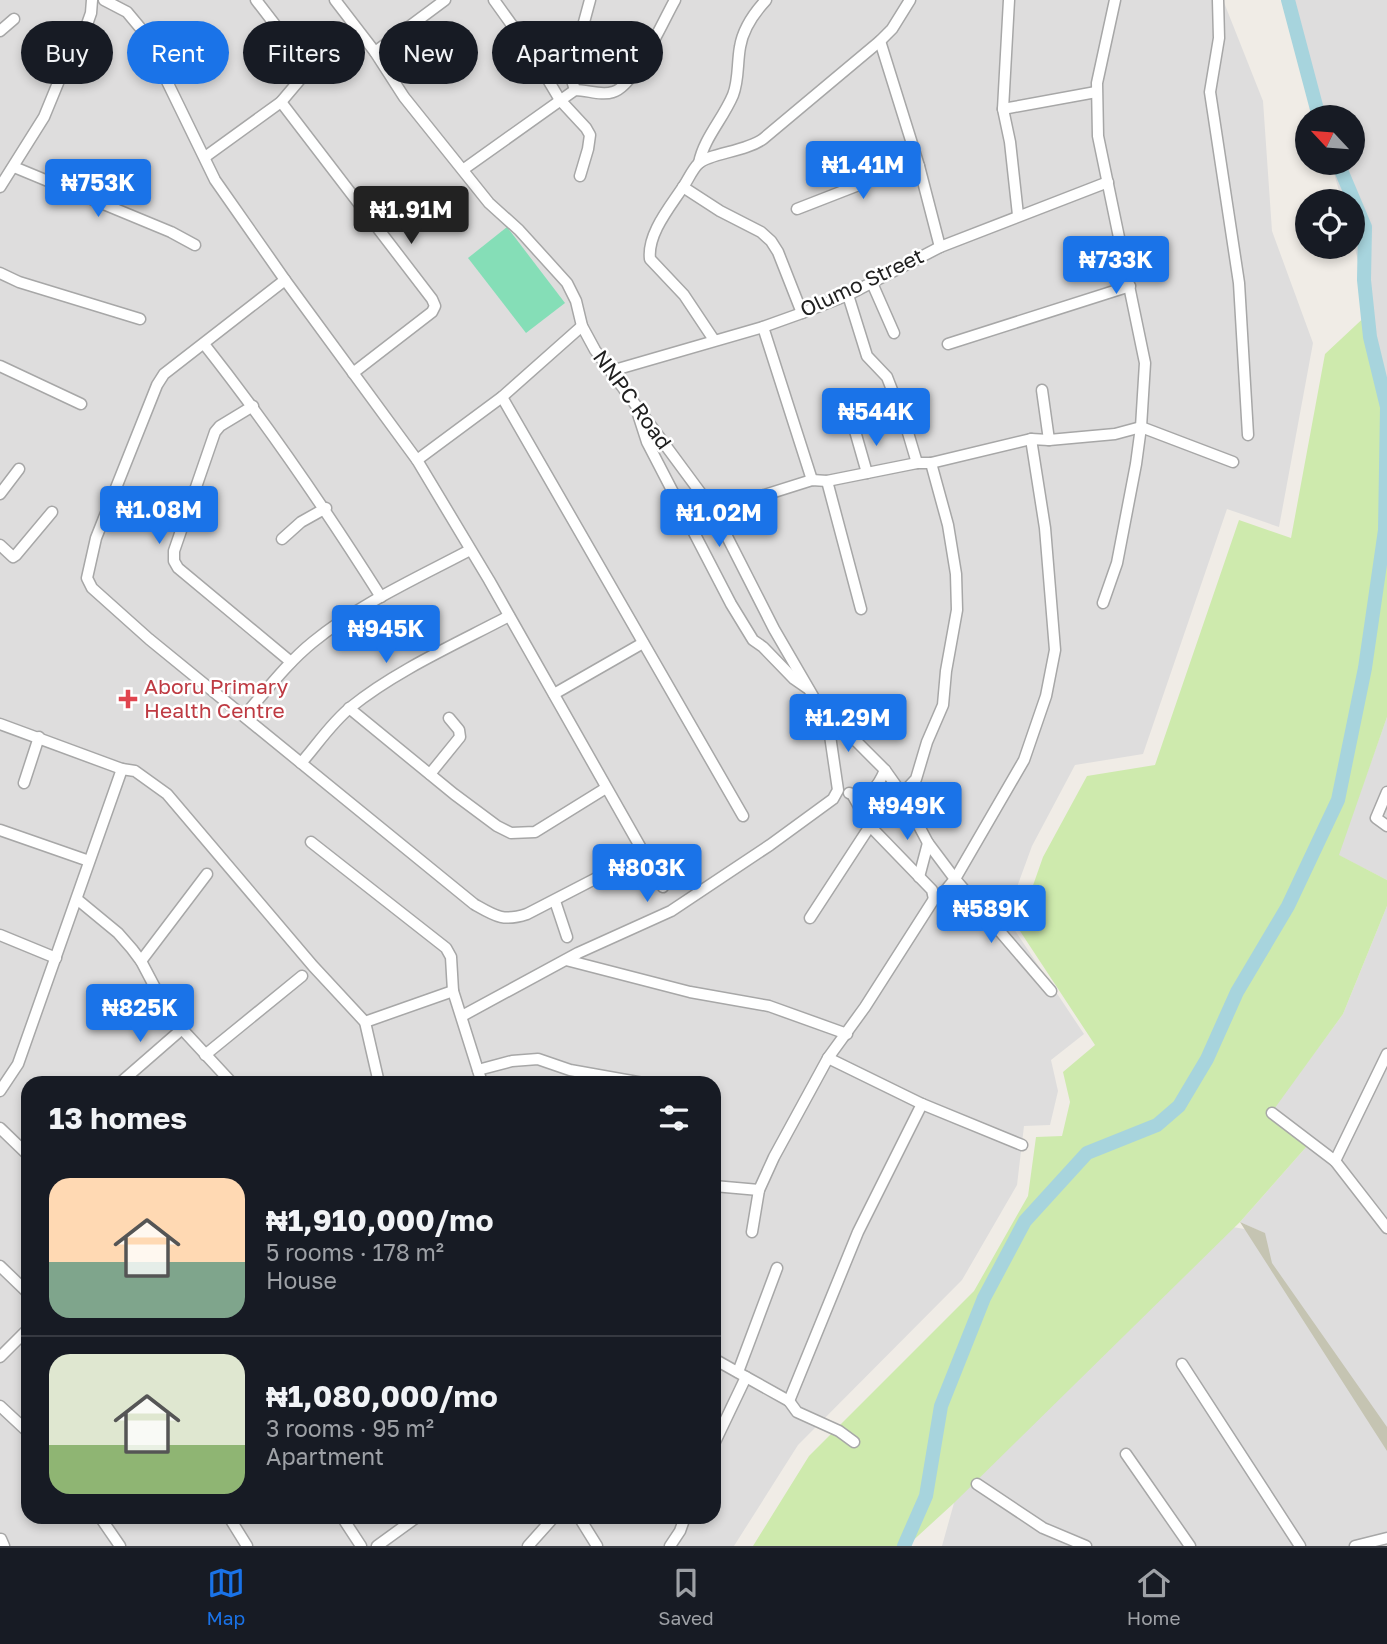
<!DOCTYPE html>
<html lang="en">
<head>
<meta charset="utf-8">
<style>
	:root { --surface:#171b24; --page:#20242c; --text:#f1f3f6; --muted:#9ea1a6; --line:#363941; --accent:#1a73e8 }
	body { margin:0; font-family:"Golos Text",sans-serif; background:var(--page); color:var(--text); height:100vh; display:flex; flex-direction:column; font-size:26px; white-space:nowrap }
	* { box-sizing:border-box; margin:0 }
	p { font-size:23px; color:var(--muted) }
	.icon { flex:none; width:38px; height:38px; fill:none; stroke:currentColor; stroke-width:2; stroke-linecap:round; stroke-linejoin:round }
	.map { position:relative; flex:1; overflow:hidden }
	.panel { position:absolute; left:21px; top:1076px; width:700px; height:448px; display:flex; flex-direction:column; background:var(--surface); border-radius:21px; box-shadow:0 4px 10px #0003 }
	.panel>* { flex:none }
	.hud { position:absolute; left:21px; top:21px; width:700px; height:63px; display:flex; gap:14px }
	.needle { width:46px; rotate:296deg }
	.buttons { position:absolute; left:1295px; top:105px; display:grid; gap:14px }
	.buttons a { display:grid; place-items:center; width:70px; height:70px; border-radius:50%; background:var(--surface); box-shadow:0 4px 10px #0003; font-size:35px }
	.price { position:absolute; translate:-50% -60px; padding:0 16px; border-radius:7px; background:var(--accent); color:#fff; font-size:23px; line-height:46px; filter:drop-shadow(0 2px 4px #0008) }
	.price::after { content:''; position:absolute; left:50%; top:42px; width:21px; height:16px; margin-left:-10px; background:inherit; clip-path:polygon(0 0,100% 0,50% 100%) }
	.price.on { background:#222; color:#fff }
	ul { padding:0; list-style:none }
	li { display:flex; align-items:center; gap:21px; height:175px; padding:0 28px }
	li+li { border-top:2px solid var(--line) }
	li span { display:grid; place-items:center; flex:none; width:196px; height:140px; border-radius:21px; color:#555 }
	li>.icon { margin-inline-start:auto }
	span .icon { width:84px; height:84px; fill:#fffc; stroke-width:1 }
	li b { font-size:30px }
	h2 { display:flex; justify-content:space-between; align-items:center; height:84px; padding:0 28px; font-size:30px }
	.chip { padding:0 24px; border-radius:32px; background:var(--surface); box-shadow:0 4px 10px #0003; font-size:24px; line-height:63px }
	.chip.on { background:var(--accent); color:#fff }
	.tab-bar { display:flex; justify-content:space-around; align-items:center; height:98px; border-top:2px solid var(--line); background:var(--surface); font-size:19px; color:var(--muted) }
	.tab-bar a { display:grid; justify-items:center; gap:4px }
	.tab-bar .on { color:var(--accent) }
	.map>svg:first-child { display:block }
	.residential { fill:#dedddd; fill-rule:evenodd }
	.construction { fill:#c5c4b2 }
	.grass { fill:#ceeaad }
	.pitch { fill:#85deb7 }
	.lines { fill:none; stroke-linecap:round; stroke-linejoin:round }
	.river { stroke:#a7d4dd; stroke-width:14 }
	.minor-casing { stroke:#a7a7a7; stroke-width:13 }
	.minor { stroke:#fff; stroke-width:10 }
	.health-dot { fill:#e0444e; stroke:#fff; stroke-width:2.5 }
	.labels { text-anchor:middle; stroke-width:5; stroke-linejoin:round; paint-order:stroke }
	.street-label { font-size:21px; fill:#202020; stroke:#fff }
	.health-label { font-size:21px; fill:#be3a42; stroke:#fff; text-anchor:start }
</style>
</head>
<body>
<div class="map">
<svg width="1387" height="1546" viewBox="0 0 1387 1546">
	<rect width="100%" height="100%" fill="#f0ece6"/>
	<g class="residential">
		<path d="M0 0H1223L1263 101 1272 231 1313 343 1279 527 1227 509 1143 754 1075 765 1032 846 1006 917 1084 1034 1051 1060 1058 1091 1050 1125 1024 1126 1017 1185 962 1280 798 1445 734 1546H0ZM28 1083H714V1517H28Z"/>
		<polygon points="1294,0 1387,0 1387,438 1371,311 1353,241 1353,201 1342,201 1331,163 1353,163 1353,117 1318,117 1309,85"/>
		<polygon points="1387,717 1387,880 1338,855"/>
		<polygon points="1387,906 1387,1546 942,1546 954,1503 1121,1208 1262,1232 1240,1222 1307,1146 1271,1112 1343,1014"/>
	</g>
	<polygon class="construction" points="1240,1222 1265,1233 1272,1263 1387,1427 1387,1451"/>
	<polygon class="grass" points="1371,311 1387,438 1387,717 1339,855 1387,880 1387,906 1343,1014 1272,1112 1307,1146 1240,1222 954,1503 907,1546 753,1546 809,1456 974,1291 1028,1196 1036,1137 1062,1136 1070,1102 1063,1072 1095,1045 1018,928 1043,857 1087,776 1155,765 1239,520 1291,538 1325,354"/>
	<polygon class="pitch" points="507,227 565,303 526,333 468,258"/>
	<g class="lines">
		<g class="river">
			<polyline points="1288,0 1319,117"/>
			<polyline points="904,1546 926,1496 941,1406 984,1298 1025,1221 1087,1153 1157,1125 1179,1106 1207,1059 1237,992 1288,906 1338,800 1365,668 1385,530 1387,407 1370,337 1364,280 1365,227 1338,163"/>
		</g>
		<defs>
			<g id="minor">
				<polyline points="104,0 127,12 142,30 215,180 285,280 417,460 489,580 663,887"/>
				<polyline points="335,0 375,52 404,97 489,203 519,230 567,283 576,301 582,326 595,350 714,511 774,629 828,722 857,742 885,770 902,794 928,843 955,879 1051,991"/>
				<polyline points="494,0 532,53 560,100 586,128 590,135 588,149 580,176"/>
				<polyline points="1009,0 1003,109 1010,142 1018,215"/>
				<polyline points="1218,0 1219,38 1210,92 1239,283 1248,435"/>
				<polyline points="0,31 14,19"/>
				<polyline points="880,41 919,166 940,247"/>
				<polyline points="375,52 445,0"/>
				<polyline points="575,90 570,74 590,0"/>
				<polyline points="281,102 432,299 435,306 432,312 353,373"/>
				<polyline points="1003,109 1096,92"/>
				<polyline points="205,157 281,102 303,76 303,61 256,0"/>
				<path d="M699 163C704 138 723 119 733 95 739 80 737 63 740 47 743 28 754 13 766 0"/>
				<polyline points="14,167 171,232 195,245"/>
				<path d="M464 169 575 90C588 90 601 96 613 92 635 86 663 21 675 0"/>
				<polyline points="0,187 44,117 65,66 85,30 91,13 92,0"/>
				<polyline points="683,187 720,211 761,232 771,241 778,252 802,313"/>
				<polyline points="797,209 869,181 919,166"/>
				<polyline points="0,273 19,282 140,319"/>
				<path d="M285 280 164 374 157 385 96 538 87 578 92 588 149 639 474 904C495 916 503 922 527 914L643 854"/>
				<polyline points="872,283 894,333"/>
				<polyline points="848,295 867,356 887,377 906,426 917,463"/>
				<polyline points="763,327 812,480"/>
				<path d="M714 340 684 295 650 259C647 234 670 207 683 187 688 180 692 170 698 164 709 153 745 152 763 139L880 41 892 29 910 0"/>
				<path d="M204 344C268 425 326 510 381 597"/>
				<polyline points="948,344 1130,286"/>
				<polyline points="0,366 81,404"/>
				<polyline points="611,371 763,327 802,313 848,295 940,247 1108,182"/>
				<polyline points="1042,390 1049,440"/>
				<polyline points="502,397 743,816"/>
				<polyline points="253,406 220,426 215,432 174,551 174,561 178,568 291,662"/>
				<polyline points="638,414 647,442 731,604 753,640 763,647 794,679 807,688"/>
				<polyline points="855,431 867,473"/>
				<polyline points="417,460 502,397 582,326"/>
				<polyline points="827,481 861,609"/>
				<polyline points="0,494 19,469"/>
				<polyline points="714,511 812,480 827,481 917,463 931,463 1031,439 1049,440 1115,434 1141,427 1233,462"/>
				<polyline points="282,539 301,522 326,508"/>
				<polyline points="0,545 13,557 16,555 52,512"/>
				<polyline points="1103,603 1117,563 1136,464 1141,427 1145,363 1098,136 1097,83 1115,0"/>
				<polyline points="554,694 643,643"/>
				<polyline points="349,708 454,794 497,826 511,833 535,832 606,788"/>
				<path d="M244 716C266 691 287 663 313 642 359 604 417 578 470 550"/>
				<polyline points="0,724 122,769 135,771 167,794 313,966 365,1022 379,1083"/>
				<path d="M301 763C317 745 332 722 351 707 395 671 458 643 509 616"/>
				<polyline points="430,774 460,737 459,730 449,718"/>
				<polyline points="24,783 39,737"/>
				<polyline points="1387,792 1376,818 1387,826"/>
				<path d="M849 793C869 800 878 787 885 770"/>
				<polyline points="852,794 870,826 932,890 934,899"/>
				<polyline points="902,794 916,779 927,742 943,705 946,671 957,610 956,574 948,525 931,463"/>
				<polyline points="0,830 89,861"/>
				<polyline points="311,842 446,948 451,957 453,991 482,1083"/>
				<polyline points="919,877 928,843"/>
				<polyline points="78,900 118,933 132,949 141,961 170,1016 232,1083"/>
				<polyline points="555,901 567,937"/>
				<polyline points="810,918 870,826"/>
				<polyline points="0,935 56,958"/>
				<polyline points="566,960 690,992 769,1006 847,1034"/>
				<polyline points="141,961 207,874"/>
				<polyline points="462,1016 578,953 671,911 770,845 833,799 838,790 828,722"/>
				<polyline points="365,1022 453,991"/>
				<polyline points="205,1055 302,976"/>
				<polyline points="828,1058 922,1104 1022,1145"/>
				<polyline points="478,1070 512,1061 538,1059 570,1070 643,1083"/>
				<polyline points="120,1083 182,1029"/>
				<polyline points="0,1091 18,1064 122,769"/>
				<polyline points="1272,1113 1335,1161 1387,1228"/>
				<polyline points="0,1128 28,1155"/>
				<polyline points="1335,1161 1387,1054"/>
				<polyline points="714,1186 759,1190"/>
				<polyline points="752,1232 759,1190 774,1157 828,1058 865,1007 934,899 945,891 955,879 1024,760 1046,696 1055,650 1045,528 1031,439"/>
				<polyline points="0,1266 28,1293"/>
				<polyline points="0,1357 28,1329"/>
				<polyline points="714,1359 746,1377 714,1444"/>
				<polyline points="1182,1364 1300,1546"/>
				<polyline points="738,1372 777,1268"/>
				<polyline points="746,1377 789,1401 797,1412 839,1431 854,1442"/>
				<polyline points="789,1401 858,1232 922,1104"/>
				<polyline points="0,1406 28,1432"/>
				<polyline points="1126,1454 1190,1546"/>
				<polyline points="977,1484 1043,1528 1086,1546"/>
				<polyline points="100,1517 120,1546"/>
				<polyline points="229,1517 247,1546"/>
				<polyline points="342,1517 361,1546"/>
				<polyline points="579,1517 597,1546"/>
				<polyline points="1,1539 4,1546"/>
				<polyline points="377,1546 417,1517"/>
				<polyline points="528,1546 554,1517"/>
				<polyline points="670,1546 680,1531 685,1517"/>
				<polyline points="1355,1546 1387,1538"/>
			</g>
		</defs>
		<use href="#minor" class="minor-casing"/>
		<use href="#minor" class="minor"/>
	</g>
	<path class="health-dot" d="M124.5 688.5h7v7h7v7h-7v7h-7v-7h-7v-7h7z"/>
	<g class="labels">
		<g class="street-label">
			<text transform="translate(862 283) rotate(-25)" y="7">Olumo Street</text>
			<text transform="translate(632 400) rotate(54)" y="7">NNPC Road</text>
		</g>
		<g class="health-label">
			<text x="144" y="694">Aboru Primary<tspan x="144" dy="24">Health Centre</tspan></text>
		</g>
	</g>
</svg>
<div class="buttons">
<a><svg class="needle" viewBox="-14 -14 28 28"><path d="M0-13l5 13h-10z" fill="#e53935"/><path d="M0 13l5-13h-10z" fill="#9ea1a6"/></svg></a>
<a><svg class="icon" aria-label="locate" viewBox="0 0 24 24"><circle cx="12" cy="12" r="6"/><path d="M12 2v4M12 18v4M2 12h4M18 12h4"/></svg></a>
</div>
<b class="price" style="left:863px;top:201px">₦1.41M</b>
<b class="price" style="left:98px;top:219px">₦753K</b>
<b class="price on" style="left:411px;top:246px">₦1.91M</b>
<b class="price" style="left:1116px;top:296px">₦733K</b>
<b class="price" style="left:876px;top:448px">₦544K</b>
<b class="price" style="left:159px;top:546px">₦1.08M</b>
<b class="price" style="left:719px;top:549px">₦1.02M</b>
<b class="price" style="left:386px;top:665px">₦945K</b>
<b class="price" style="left:848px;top:754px">₦1.29M</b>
<b class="price" style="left:907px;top:842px">₦949K</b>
<b class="price" style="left:647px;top:904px">₦803K</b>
<b class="price" style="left:991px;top:945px">₦589K</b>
<b class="price" style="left:140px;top:1044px">₦825K</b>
<div class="hud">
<a class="chip">Buy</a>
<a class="chip on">Rent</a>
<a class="chip">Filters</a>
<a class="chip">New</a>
<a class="chip">Apartment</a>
</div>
<section class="panel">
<h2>13 homes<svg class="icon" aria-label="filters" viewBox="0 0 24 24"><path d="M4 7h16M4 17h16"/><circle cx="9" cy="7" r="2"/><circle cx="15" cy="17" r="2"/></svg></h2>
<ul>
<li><span style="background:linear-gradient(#ffd9b3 60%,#7fa58c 0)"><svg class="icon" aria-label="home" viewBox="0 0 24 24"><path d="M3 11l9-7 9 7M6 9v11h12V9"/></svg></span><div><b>₦1,910,000/mo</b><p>5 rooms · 178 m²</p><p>House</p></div></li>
<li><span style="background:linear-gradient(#dfe7d0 65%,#8fb573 0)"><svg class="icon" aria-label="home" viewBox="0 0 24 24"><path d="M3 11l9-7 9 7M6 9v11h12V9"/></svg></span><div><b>₦1,080,000/mo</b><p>3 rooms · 95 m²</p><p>Apartment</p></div></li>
</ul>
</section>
</div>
<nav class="tab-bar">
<a class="on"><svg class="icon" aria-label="map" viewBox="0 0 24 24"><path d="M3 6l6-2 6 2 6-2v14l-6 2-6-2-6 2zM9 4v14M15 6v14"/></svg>Map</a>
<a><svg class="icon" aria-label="saved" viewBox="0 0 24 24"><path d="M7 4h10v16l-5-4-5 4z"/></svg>Saved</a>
<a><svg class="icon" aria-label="home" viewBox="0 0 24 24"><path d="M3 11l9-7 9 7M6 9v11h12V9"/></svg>Home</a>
</nav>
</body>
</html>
